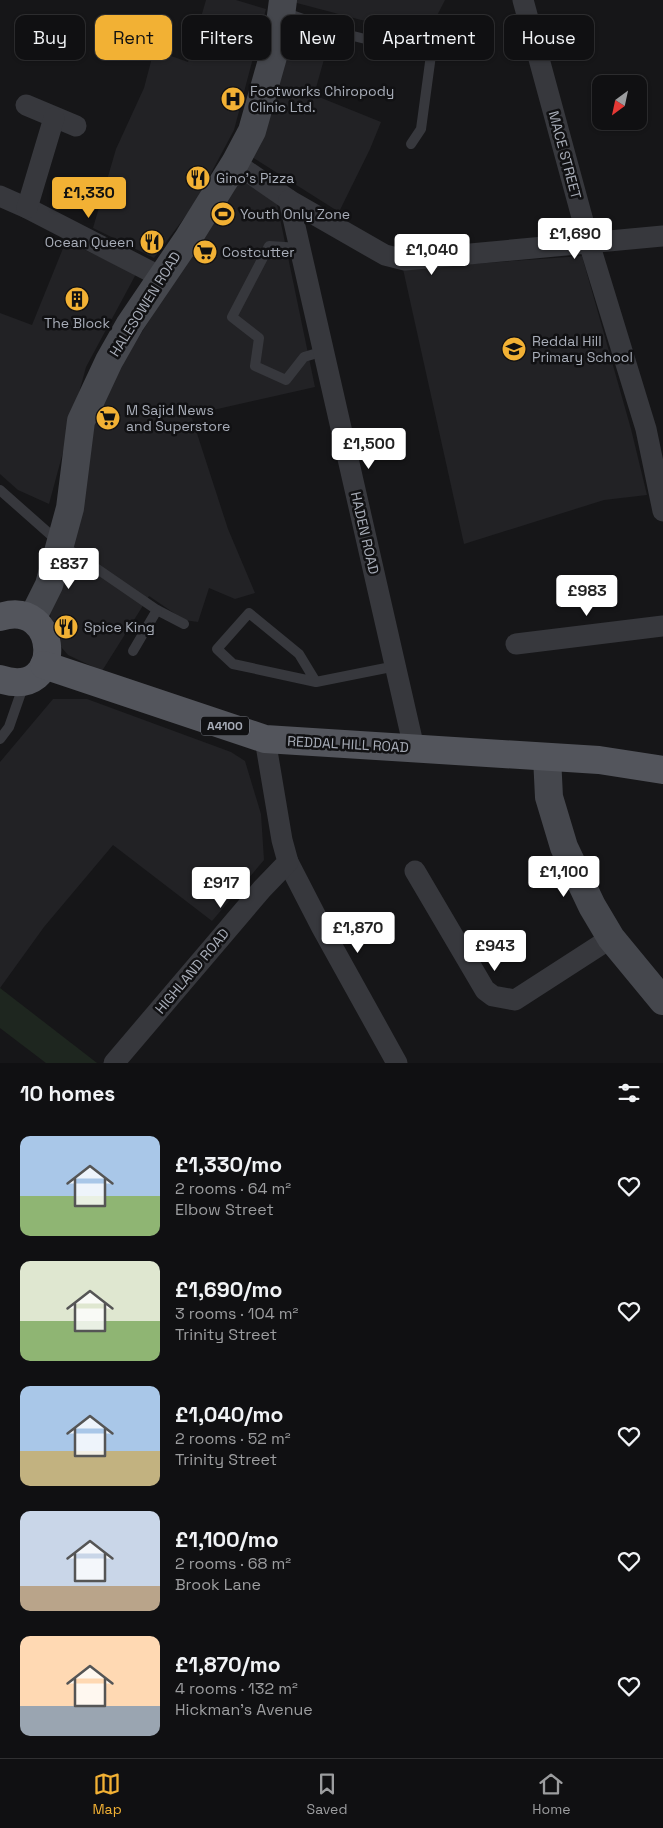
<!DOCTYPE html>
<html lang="en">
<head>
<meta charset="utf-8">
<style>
	:root { --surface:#101012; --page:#19191b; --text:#f1f3f6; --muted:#9c9d9f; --line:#303032; --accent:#f2b134 }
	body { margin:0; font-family:"Space Grotesk",sans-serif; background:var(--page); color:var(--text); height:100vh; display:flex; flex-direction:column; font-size:19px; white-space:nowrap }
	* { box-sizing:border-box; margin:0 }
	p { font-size:16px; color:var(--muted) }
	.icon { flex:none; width:28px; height:28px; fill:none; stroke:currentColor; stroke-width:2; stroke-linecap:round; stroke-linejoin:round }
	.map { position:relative; height:1063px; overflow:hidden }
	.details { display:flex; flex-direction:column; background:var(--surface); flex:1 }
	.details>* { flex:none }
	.top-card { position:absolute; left:15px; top:15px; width:634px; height:45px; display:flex; gap:10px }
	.needle { width:32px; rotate:213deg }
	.controls { position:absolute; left:592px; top:75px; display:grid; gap:10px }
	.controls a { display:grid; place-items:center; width:55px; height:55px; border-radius:10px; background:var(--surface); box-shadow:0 1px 4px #0004,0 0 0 1px var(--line); font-size:25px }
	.price { position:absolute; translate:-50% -42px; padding:0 11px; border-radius:5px; background:#fff; color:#222; font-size:16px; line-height:32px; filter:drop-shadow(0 1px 2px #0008) }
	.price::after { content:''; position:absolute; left:50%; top:30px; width:15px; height:11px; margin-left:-8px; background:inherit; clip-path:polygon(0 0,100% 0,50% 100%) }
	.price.current { background:var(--accent); color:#111 }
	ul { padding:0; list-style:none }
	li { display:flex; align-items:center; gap:15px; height:125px; padding:0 20px }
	li span { display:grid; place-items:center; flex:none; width:140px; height:100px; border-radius:10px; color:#555 }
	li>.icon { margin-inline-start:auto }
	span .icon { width:60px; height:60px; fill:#fffc; stroke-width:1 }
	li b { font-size:21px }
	h2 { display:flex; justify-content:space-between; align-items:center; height:60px; padding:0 20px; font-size:21px }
	.pill { padding:0 18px; border-radius:10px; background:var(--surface); box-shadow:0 1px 4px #0004,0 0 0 1px var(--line); font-size:18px; line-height:45px }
	.pill.current { background:var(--accent); color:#111 }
	.tabs { display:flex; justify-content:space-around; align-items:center; height:70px; border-top:1px solid var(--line); background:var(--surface); font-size:14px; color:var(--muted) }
	.tabs a { display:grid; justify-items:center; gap:2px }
	.tabs .current { color:var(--accent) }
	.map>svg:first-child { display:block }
	.built { fill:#222225 }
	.green { fill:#1e261f }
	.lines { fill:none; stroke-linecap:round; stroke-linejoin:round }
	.lane { stroke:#37383d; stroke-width:10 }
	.street { stroke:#37383d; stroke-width:21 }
	.secondary { stroke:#45474d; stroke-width:28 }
	.primary { stroke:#53555c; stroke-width:28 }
	.labels { text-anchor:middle; stroke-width:5; stroke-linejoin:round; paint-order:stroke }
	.shield { fill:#111113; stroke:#7b7e86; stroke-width:1 }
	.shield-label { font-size:12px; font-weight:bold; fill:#a8adb8 }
	.poi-label { font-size:14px; fill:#a8adb8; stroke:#111113; text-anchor:start }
	.street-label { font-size:14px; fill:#a8adb8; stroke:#111113 }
</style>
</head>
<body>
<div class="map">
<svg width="663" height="1063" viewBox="0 0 663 1063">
	<rect width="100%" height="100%" fill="#161618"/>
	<g class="built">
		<polygon points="206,0 236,0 266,9 234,130 194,205 154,258 93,228 116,149 144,88 154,50 188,62"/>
		<polygon points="294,0 445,0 426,37 293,2"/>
		<polygon points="286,33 328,45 314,95 381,122 370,149 339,212 249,155"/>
		<polygon points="238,177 277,204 315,387 191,415 228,529 255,593 235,599 209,588 198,622 184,620 149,596 102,671 68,655 56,641 50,614 66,558 93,426 106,390"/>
		<polygon points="66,241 136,274 86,367 49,504 18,490 0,474 0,313 32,325"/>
		<polygon points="582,256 631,429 647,495 604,500 464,544 403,269"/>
		<polygon points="53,699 87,699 231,752 245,761 261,814 264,860 212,921 113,845 44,927 0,988 0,762"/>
	</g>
	<polygon class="green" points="0,988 97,1063 46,1063 0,1028"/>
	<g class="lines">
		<g class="lane">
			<polyline points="283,12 349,35 431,55 421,129 411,144"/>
			<polyline points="300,248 269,246 232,317 259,338 255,366 286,380 304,357 324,351"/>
			<polyline points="0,490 61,544 157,610 184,624"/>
			<polyline points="133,651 157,610"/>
			<polyline points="316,682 299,654 249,613 217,649 233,664 316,682 396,666"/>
			<polyline points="0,739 9,727 24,684"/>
		</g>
		<g class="street">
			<polyline points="523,0 589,243 646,429 663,511"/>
			<polyline points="26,105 76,126"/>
			<polyline points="235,163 289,200 385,255 405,260 663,236"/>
			<polyline points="0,196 27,208 161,277"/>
			<polyline points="289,200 414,748"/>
			<polyline points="27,208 54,118"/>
			<polyline points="516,644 663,626"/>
			<polyline points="288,862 322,928 397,1063"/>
			<polyline points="415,871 485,990 493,996 515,1000 611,938"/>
			<polyline points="114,1063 262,889 288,862 282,840 265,739"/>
		</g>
		<g class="secondary">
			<polyline points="32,619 49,585 70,508 81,421 109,361 130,324 189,237 235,163 252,131 278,39 283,0"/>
			<polyline points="547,757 549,797 564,847 592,906 611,938 663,1001"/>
		</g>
		<g class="primary">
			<path d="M0 617C60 597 66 701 0 679"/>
			<polyline points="44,665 265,739 599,760 663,770"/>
		</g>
	</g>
	<defs>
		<symbol id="hospital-disc" viewBox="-11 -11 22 22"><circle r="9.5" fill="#f2b134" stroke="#111113"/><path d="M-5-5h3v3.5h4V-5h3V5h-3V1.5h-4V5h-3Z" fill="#111"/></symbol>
		<symbol id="restaurant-disc" viewBox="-11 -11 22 22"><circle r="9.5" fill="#f2b134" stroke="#111113"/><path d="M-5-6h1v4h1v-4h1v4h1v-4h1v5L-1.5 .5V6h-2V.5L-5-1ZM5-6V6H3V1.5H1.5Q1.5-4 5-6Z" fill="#111"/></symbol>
		<symbol id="stadium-disc" viewBox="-11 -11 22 22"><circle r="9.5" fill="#f2b134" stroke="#111113"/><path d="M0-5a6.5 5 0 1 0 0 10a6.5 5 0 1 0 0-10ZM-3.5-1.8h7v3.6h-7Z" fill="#111"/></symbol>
		<symbol id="supermarket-disc" viewBox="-11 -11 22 22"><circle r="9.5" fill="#f2b134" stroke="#111113"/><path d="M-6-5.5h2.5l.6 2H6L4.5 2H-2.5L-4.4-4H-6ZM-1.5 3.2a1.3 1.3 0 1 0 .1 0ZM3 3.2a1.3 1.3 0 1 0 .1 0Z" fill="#111"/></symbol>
		<symbol id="building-disc" viewBox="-11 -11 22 22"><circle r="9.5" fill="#f2b134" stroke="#111113"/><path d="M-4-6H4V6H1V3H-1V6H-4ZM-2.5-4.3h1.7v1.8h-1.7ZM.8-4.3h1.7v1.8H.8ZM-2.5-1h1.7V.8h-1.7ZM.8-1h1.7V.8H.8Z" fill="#111"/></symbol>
		<symbol id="school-disc" viewBox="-11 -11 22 22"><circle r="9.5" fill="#f2b134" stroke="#111113"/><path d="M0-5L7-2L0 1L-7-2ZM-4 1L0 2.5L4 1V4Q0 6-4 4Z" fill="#111"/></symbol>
	</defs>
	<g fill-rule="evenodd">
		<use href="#hospital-disc" x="219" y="85" width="28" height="28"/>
		<use href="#restaurant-disc" x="184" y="164" width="28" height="28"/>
		<use href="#stadium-disc" x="209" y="200" width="28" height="28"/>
		<use href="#restaurant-disc" x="138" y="228" width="28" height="28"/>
		<use href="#supermarket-disc" x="191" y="238" width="28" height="28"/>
		<use href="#building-disc" x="63" y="285" width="28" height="28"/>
		<use href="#school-disc" x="500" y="335" width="28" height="28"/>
		<use href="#supermarket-disc" x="94" y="404" width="28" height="28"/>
		<use href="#restaurant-disc" x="52" y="613" width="28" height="28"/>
	</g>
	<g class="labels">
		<rect class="shield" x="201" y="716.5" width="48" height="19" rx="4"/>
		<g class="shield-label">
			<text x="225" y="730">A4100</text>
		</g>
		<g class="poi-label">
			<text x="250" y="96">Footworks Chiropody<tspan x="250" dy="16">Clinic Ltd.</tspan></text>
			<text x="216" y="183">Gino's Pizza</text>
			<text x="240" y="219">Youth Only Zone</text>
			<text x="134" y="247" text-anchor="end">Ocean Queen</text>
			<text x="222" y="257">Costcutter</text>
			<text x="77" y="328" text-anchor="middle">The Block</text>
			<text x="532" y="346">Reddal Hill<tspan x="532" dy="16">Primary School</tspan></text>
			<text x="126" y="415">M Sajid News<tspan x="126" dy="16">and Superstore</tspan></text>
			<text x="84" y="632">Spice King</text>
		</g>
		<g class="street-label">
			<text transform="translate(565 155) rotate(75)" y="5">MACE STREET</text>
			<text transform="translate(145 304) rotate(-58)" y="5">HALESOWEN ROAD</text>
			<text transform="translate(365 533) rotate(77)" y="5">HADEN ROAD</text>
			<text transform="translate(348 744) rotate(3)" y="5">REDDAL HILL ROAD</text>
			<text transform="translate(192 971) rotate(-50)" y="5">HIGHLAND ROAD</text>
		</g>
	</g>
</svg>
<div class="controls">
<a><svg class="needle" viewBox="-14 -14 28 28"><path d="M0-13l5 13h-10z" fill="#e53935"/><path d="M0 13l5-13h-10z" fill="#9c9d9f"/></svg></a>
</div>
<b class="price current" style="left:89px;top:219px">£1,330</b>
<b class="price" style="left:575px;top:260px">£1,690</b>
<b class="price" style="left:432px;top:276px">£1,040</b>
<b class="price" style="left:369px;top:470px">£1,500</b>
<b class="price" style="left:69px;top:590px">£837</b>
<b class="price" style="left:587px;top:617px">£983</b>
<b class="price" style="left:564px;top:898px">£1,100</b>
<b class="price" style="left:221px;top:909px">£917</b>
<b class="price" style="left:358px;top:954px">£1,870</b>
<b class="price" style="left:495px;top:972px">£943</b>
<div class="top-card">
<a class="pill">Buy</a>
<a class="pill current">Rent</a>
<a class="pill">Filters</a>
<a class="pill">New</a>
<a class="pill">Apartment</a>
<a class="pill">House</a>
</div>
</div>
<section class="details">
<h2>10 homes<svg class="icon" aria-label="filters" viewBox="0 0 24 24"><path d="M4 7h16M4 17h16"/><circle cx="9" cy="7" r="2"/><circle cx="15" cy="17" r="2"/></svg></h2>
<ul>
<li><span style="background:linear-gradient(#a9c7e8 60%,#8fb573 0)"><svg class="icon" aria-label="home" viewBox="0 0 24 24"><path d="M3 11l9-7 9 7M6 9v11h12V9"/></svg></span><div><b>£1,330/mo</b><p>2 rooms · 64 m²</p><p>Elbow Street</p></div><svg class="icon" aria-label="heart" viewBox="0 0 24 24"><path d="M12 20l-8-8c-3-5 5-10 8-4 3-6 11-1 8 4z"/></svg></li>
<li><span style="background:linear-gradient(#dfe7d0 60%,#8fb573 0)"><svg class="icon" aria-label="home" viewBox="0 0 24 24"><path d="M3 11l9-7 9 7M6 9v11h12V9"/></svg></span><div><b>£1,690/mo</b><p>3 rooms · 104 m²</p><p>Trinity Street</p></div><svg class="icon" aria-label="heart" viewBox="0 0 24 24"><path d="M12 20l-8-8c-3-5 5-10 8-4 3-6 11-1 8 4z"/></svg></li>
<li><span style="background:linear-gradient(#a9c7e8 65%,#c2b280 0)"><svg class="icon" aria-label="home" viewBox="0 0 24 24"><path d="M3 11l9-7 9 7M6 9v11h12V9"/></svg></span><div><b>£1,040/mo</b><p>2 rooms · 52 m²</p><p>Trinity Street</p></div><svg class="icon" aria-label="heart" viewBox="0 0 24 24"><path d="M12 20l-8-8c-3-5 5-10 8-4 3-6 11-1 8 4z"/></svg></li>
<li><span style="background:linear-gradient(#c9d6e8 75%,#b9a48a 0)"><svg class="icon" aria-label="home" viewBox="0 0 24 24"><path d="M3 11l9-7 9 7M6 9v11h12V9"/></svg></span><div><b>£1,100/mo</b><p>2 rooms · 68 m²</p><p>Brook Lane</p></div><svg class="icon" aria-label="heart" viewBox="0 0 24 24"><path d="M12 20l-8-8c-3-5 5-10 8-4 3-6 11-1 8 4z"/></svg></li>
<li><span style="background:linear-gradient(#ffd9b3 70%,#9aa5b1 0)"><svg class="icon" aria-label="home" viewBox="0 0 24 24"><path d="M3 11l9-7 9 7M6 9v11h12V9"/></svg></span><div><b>£1,870/mo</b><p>4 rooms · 132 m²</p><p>Hickman's Avenue</p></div><svg class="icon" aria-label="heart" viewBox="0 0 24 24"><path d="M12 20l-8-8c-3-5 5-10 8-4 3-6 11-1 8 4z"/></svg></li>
</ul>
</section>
<nav class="tabs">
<a class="current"><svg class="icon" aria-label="map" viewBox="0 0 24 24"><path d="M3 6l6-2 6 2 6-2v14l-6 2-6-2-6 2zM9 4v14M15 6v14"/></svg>Map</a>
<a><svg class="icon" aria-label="saved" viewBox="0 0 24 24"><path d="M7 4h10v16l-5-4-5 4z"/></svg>Saved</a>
<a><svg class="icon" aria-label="home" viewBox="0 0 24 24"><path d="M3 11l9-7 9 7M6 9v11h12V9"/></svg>Home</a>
</nav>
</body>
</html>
